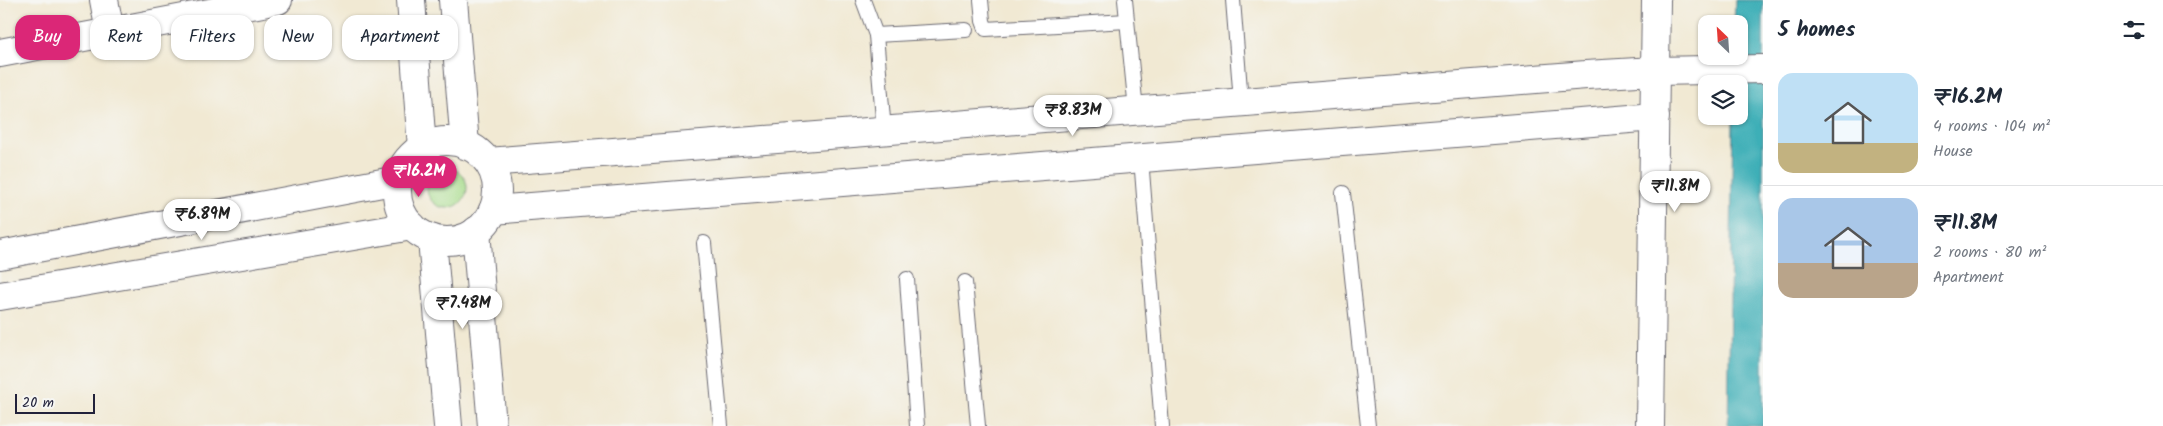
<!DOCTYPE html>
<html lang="en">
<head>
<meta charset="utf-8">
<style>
	:root { --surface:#fff; --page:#f2f2f3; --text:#1f2937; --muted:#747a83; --line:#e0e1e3; --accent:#db2777 }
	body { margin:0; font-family:Kalam,sans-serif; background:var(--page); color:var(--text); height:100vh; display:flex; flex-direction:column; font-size:19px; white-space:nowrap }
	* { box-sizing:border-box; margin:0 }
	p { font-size:16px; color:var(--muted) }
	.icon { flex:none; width:28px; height:28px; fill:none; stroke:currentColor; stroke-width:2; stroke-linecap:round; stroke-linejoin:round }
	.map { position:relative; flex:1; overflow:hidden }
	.side { display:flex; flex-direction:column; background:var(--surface); width:400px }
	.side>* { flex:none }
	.guide { position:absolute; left:15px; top:15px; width:475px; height:45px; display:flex; gap:10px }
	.needle { width:32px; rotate:335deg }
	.fabs { position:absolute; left:1698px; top:15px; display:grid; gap:10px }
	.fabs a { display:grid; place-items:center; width:50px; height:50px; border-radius:10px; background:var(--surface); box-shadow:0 1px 4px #0004; font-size:25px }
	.scale { position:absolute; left:15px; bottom:12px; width:80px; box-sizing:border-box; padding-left:5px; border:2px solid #22223b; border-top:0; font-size:14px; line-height:18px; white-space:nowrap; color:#22223b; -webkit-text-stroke:4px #f6f6f2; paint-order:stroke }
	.price { position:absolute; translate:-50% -42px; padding:0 11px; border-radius:18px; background:#fff; color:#222; font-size:16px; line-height:32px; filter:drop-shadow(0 1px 2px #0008) }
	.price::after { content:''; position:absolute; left:50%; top:30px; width:15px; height:11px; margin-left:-8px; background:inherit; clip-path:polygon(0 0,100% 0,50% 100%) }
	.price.current { background:var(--accent); color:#fff }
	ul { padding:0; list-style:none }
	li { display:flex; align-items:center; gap:15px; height:125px; padding:0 15px }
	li+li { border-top:1px solid var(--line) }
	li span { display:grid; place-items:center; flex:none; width:140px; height:100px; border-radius:15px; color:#555 }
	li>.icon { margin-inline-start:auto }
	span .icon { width:60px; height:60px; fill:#fffc; stroke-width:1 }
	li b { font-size:21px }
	h2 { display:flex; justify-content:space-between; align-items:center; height:60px; padding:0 15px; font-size:21px }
	.chip { padding:0 18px; border-radius:15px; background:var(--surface); box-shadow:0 1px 4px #0004; font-size:18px; line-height:45px }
	.chip.current { background:var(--accent); color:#fff }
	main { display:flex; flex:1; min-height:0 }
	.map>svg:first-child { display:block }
	.green { fill:#a7dc8b; stroke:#647f63 }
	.water { fill:#3eafb7; stroke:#306879 }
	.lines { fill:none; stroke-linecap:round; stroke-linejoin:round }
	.lane-casing { stroke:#6a6870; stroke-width:16 }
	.street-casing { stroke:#6a6870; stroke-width:30 }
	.secondary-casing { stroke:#6a6870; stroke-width:30 }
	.lane { stroke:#fff; stroke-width:14 }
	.street { stroke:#fff; stroke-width:28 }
	.secondary { stroke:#fff; stroke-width:28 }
</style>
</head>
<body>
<main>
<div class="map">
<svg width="1763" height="426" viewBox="0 0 1763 426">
	<rect width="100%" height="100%" fill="#f6f6f2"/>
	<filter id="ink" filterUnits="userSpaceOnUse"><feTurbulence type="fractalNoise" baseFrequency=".02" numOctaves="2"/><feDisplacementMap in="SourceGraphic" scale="10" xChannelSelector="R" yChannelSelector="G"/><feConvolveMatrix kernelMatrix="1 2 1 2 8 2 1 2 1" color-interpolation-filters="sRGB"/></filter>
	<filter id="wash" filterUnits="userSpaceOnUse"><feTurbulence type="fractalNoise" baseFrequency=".0096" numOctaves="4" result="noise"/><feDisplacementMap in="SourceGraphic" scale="20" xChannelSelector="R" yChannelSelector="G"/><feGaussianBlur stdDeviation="1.12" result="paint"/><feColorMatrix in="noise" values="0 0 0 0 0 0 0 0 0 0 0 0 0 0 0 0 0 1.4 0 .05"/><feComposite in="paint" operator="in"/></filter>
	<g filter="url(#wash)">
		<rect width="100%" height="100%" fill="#f1e9d3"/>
		<circle class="green" cx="447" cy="188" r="20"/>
		<polygon class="water" points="1735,0 1763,0 1763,426 1728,426 1733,116 1739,116 1739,84 1734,84 1734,56 1739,56 1739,24 1734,24"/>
	</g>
	<g filter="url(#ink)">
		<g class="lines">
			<defs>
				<g id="lane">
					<polyline points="863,0 876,35 884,131"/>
					<polyline points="981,0 983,21 986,29 1127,21"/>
					<polyline points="1125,0 1136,110"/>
					<polyline points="1233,0 1241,102"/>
					<polyline points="876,35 966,30"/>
					<polyline points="1141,158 1162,426"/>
					<polyline points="1343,193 1368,426"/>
					<polyline points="704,243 721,426"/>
					<polyline points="907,279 917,426"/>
					<polyline points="965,282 978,426"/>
				</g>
				<g id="street">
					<polyline points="104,0 110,32"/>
					<polyline points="0,53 278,0"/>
					<polyline points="1655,71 1763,69"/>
				</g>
				<g id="secondary">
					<polyline points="411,0 422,148"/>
					<polyline points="453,0 465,145"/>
					<circle cx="447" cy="191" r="50"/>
					<polyline points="488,162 1586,75 1655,71"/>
					<polyline points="493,210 1655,117"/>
					<polyline points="476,231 492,426"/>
					<polyline points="432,239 448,426"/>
					<polyline points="0,255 398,180"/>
					<polyline points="0,296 412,226"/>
					<polyline points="1650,426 1656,0"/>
				</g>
			</defs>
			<use href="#lane" class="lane-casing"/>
			<use href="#street" class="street-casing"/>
			<use href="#secondary" class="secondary-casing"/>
			<use href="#lane" class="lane"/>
			<use href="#street" class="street"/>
			<use href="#secondary" class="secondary"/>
		</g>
	</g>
</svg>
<div class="fabs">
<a><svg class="needle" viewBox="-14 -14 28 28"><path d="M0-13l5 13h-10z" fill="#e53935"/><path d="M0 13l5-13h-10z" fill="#747a83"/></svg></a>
<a><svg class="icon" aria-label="layers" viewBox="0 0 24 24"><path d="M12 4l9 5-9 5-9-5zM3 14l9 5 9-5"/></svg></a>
</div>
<div class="scale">20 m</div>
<b class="price" style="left:1073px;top:137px">₹8.83M</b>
<b class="price current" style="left:419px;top:198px">₹16.2M</b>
<b class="price" style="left:1675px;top:213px">₹11.8M</b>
<b class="price" style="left:202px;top:241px">₹6.89M</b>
<b class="price" style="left:463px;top:330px">₹7.48M</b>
<div class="guide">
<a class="chip current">Buy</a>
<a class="chip">Rent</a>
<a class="chip">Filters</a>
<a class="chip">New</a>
<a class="chip">Apartment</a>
</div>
</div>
<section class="side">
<h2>5 homes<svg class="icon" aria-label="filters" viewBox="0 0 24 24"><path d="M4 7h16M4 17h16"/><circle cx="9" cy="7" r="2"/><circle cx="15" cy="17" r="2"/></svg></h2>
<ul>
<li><span style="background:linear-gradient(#bfe0f5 70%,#c2b280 0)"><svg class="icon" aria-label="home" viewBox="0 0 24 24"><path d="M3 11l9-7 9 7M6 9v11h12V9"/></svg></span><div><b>₹16.2M</b><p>4 rooms · 104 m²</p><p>House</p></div></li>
<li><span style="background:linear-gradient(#a9c7e8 65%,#b9a48a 0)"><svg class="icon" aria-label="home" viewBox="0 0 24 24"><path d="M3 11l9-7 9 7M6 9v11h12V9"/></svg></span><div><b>₹11.8M</b><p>2 rooms · 80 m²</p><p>Apartment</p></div></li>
</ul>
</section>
</main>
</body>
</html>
